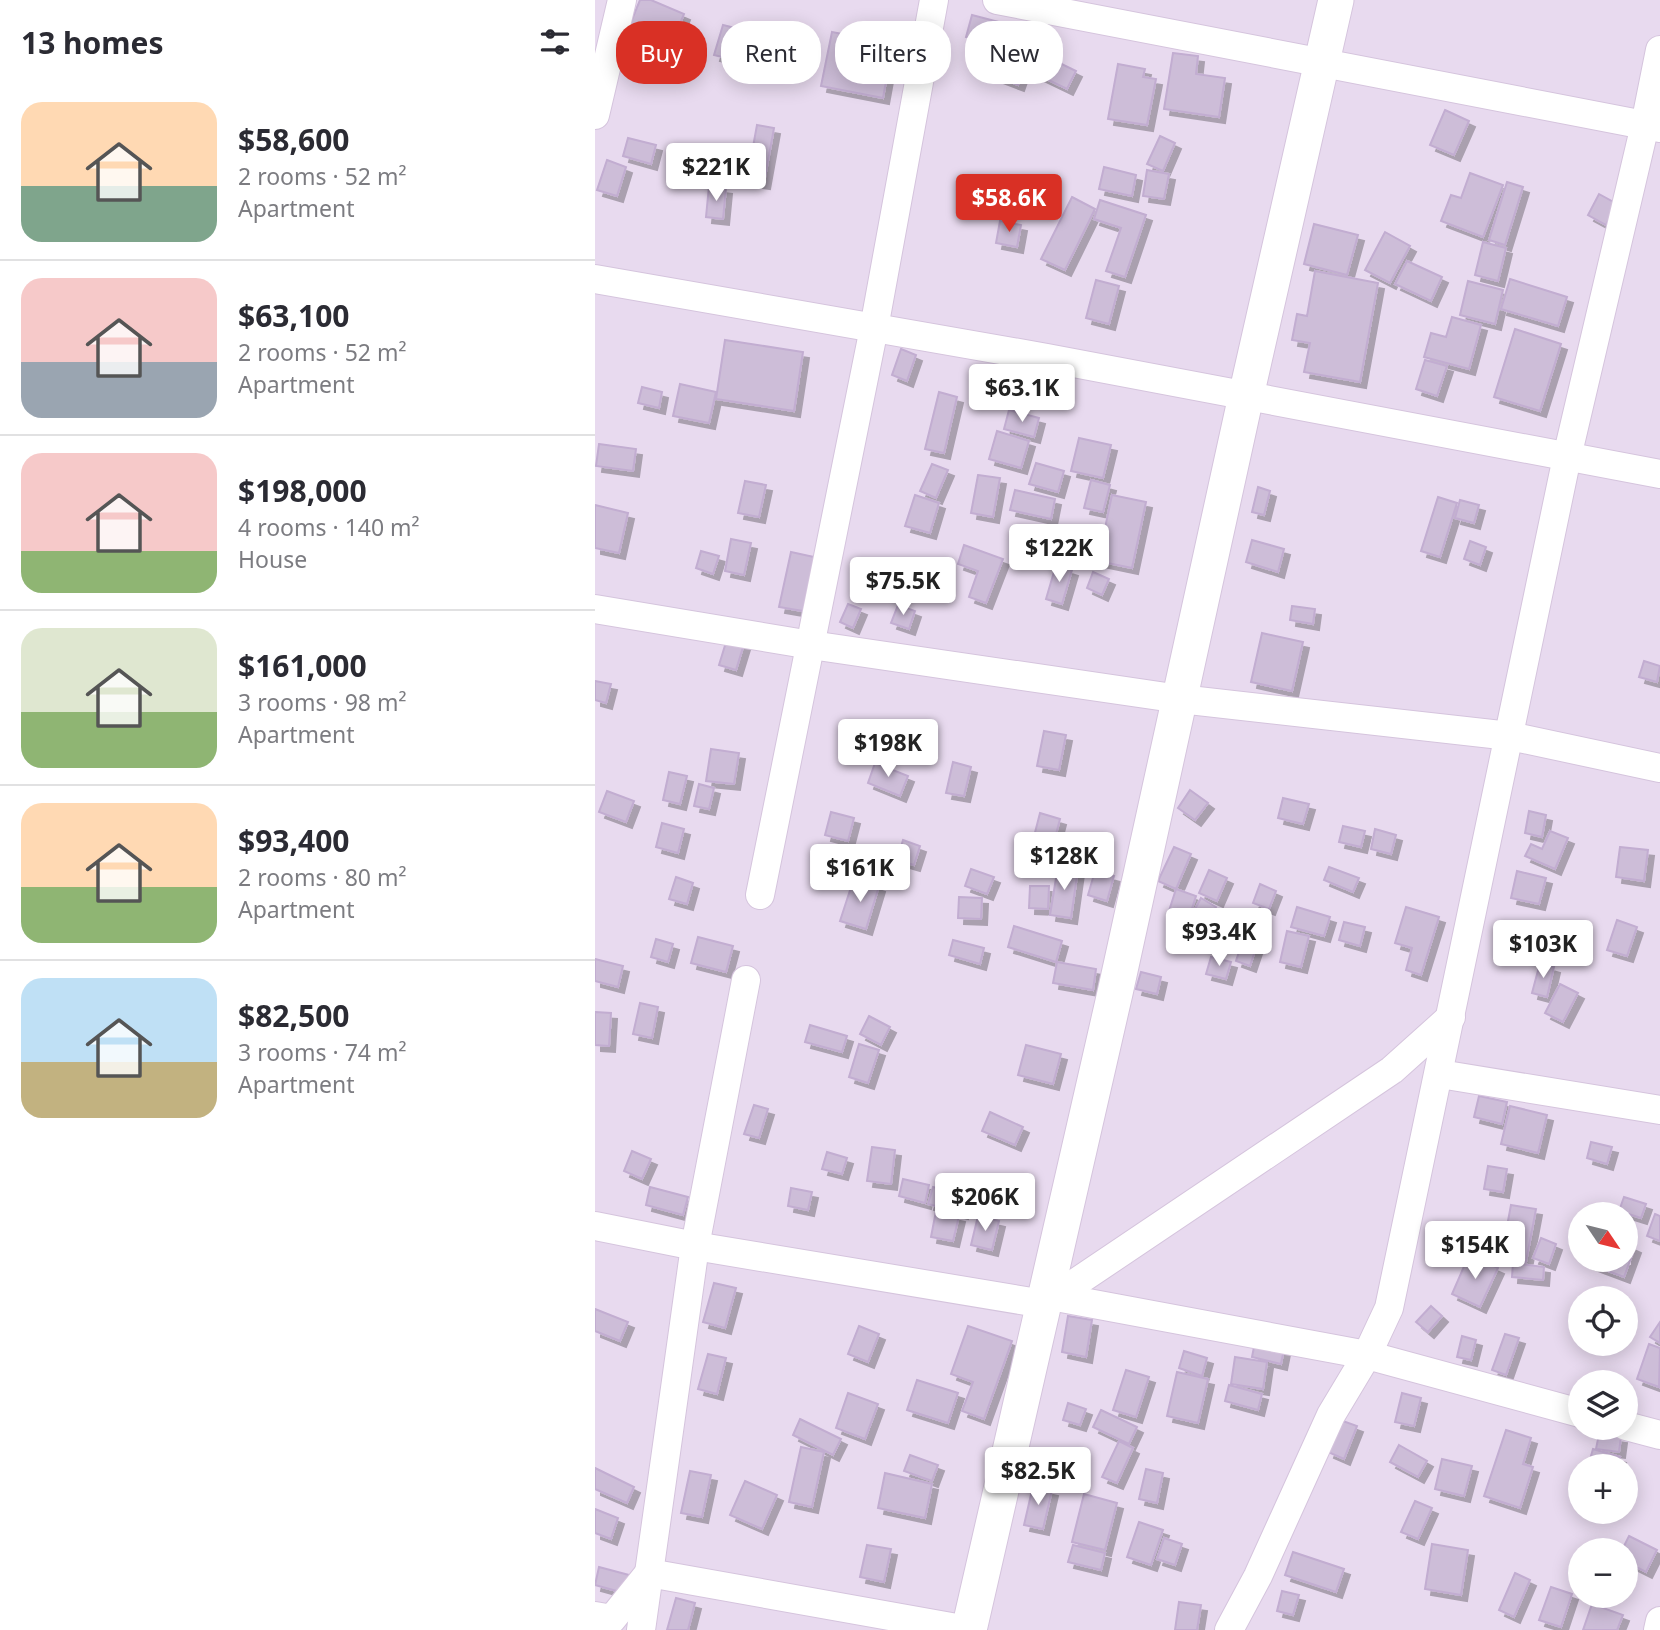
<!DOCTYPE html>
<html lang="en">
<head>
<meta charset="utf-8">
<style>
	:root { --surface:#fff; --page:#f2f2f3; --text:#2b2b33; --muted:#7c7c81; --line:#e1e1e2; --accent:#d93025 }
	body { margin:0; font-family:"Noto Sans",sans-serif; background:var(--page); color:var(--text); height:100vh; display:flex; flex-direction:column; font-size:26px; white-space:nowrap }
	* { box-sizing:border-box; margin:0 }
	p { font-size:23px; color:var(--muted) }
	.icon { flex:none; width:38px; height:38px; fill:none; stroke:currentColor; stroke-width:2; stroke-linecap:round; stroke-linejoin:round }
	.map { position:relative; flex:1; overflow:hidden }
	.panel { display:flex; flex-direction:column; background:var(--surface); width:595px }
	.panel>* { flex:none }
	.top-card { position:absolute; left:21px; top:21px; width:665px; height:63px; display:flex; gap:14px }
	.needle { width:46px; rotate:125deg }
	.controls { position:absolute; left:973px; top:1202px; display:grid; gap:14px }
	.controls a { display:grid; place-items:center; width:70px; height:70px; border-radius:50%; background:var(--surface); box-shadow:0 4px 18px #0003; font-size:35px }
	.price { position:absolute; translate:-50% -60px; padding:0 16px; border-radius:7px; background:#fff; color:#222; font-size:23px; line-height:46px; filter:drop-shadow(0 2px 4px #0008) }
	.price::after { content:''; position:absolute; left:50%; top:42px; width:21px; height:16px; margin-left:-10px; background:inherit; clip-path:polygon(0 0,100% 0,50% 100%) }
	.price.current { background:var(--accent); color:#fff }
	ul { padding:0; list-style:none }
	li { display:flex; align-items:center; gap:21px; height:175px; padding:0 21px }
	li+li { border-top:2px solid var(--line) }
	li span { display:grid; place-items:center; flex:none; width:196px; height:140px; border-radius:21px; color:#555 }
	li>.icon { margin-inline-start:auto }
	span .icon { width:84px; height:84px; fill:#fffc; stroke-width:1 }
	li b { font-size:30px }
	h2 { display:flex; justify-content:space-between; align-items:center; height:84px; padding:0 21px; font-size:30px }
	.pill { padding:0 24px; border-radius:28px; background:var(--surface); box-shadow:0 4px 18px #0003; font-size:24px; line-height:63px }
	.pill.current { background:var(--accent); color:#fff }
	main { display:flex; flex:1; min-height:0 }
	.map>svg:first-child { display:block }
	.residential { fill:#e8daef; fill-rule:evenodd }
	.building { fill:#cdbdd8; stroke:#c2add1; stroke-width:2; filter:url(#shadow) }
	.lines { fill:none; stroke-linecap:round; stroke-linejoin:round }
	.minor-casing { stroke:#d5c4dd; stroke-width:30 }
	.tertiary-casing { stroke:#d5c4dd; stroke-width:37 }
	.minor { stroke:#fff; stroke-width:28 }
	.tertiary { stroke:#fff; stroke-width:35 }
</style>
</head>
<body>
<main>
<section class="panel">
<h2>13 homes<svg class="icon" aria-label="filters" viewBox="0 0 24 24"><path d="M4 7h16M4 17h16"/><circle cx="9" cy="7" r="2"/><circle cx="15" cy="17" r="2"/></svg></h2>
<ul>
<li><span style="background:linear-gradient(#ffd9b3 60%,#7fa58c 0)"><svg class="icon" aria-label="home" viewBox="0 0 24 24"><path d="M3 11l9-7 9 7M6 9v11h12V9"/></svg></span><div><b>$58,600</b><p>2 rooms · 52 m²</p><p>Apartment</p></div></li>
<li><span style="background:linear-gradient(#f6c9c9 60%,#9aa5b1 0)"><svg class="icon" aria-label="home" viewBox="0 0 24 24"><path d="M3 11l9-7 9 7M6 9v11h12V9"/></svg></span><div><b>$63,100</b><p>2 rooms · 52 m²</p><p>Apartment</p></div></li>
<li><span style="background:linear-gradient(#f6c9c9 70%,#8fb573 0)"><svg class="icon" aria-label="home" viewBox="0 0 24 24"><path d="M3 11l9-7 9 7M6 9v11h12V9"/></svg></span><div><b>$198,000</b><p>4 rooms · 140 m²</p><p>House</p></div></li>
<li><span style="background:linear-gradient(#dfe7d0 60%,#8fb573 0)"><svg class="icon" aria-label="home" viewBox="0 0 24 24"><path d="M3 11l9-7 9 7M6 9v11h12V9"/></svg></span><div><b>$161,000</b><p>3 rooms · 98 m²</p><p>Apartment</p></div></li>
<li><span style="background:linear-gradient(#ffd9b3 60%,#8fb573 0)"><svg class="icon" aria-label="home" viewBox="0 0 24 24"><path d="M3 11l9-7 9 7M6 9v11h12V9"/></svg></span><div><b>$93,400</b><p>2 rooms · 80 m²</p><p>Apartment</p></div></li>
<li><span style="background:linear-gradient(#bfe0f5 60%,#c2b280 0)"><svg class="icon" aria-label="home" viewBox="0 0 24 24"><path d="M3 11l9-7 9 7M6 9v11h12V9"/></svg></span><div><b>$82,500</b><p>3 rooms · 74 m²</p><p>Apartment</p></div></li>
</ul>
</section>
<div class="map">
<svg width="1065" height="1630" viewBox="0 0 1065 1630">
	<defs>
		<filter id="shadow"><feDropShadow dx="6" dy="6" stdDeviation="0" flood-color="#0004"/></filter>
	</defs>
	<rect width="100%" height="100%" fill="#efe5f3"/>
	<path class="residential" d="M0 0H1065V1630H0ZM985 1214H1031V1260H985ZM985 1298H1031V1344H985ZM985 1382H1031V1428H985ZM985 1466H1031V1512H985ZM985 1550H1031V1596H985Z"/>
	<g class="building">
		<polygon points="45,0 56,0 89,14 74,51 31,34"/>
		<polygon points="377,15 419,26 414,48 371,37"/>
		<polygon points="128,25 148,30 140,60 119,55"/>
		<polygon points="237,32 273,39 271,49 296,54 288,98 226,86"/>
		<polygon points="578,53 603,56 601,74 630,78 624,117 569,109"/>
		<polygon points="401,54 430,65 423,85 394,74"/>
		<polygon points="448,55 481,71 472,89 439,73"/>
		<polygon points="523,64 550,69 548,77 561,79 552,125 513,119"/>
		<polygon points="850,110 874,121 859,155 835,145"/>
		<polygon points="162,125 179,128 169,183 129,177 133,154 156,158"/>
		<polygon points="565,136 580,143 568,171 552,164"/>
		<polygon points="33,138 61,145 56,164 28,156"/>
		<polygon points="12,160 31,167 22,196 2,190"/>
		<polygon points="509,167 541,175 537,196 504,189"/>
		<polygon points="552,170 574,174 569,199 548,196"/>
		<polygon points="875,173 908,185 888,237 846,221 856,195 866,198"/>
		<polygon points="912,182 928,187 910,245 894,240"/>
		<polygon points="114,186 131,188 128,219 111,217"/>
		<polygon points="1004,194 1022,204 1011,225 993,215"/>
		<polygon points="477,197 500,209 470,270 446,259"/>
		<polygon points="505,200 551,215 530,277 511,271 526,228 499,219"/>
		<polygon points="405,221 426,225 422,247 401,243"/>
		<polygon points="719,224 763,235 752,275 709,264"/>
		<polygon points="790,232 815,246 795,283 770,270"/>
		<polygon points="888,242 911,248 903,281 880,275"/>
		<polygon points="812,261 847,277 836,301 800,284"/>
		<polygon points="720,271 783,283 765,382 709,372 715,343 697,340 702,314 712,316"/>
		<polygon points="915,279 972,297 963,326 906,309"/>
		<polygon points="501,280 524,286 514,324 491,318"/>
		<polygon points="873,281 908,290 900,324 865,315"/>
		<polygon points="857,317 886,325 874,369 829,357 836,333 851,337"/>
		<polygon points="920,329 966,344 945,411 899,397"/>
		<polygon points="130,340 208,352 199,411 121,399"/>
		<polygon points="306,349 321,355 312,381 297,375"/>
		<polygon points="830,360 852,366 842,396 821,389"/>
		<polygon points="85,384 121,392 114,423 78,416"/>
		<polygon points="47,387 67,392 64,408 43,403"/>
		<polygon points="344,392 362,397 349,453 330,449"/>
		<polygon points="414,410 444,418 439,437 409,429"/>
		<polygon points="402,431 434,441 426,468 394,459"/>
		<polygon points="484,438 516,445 508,478 476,471"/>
		<polygon points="4,444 41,449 38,471 1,466"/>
		<polygon points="441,463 469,471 463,492 434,484"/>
		<polygon points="337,464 353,470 341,498 325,491"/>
		<polygon points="383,475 405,478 398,517 376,513"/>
		<polygon points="496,480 515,485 508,512 489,508"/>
		<polygon points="150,481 171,485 164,517 143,513"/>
		<polygon points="663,487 675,491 669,515 657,512"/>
		<polygon points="420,490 460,499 456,519 415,510"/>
		<polygon points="320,495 344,503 335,533 310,526"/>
		<polygon points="517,495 551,502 537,568 503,561"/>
		<polygon points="843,497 862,503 845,557 826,551"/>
		<polygon points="865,500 884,505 879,523 860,518"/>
		<polygon points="0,505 33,513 24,553 0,548"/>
		<polygon points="136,539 156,543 149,575 130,571"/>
		<polygon points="657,540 689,549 683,572 651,562"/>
		<polygon points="875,541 891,547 885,565 869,559"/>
		<polygon points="369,545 408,559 391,603 374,597 383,571 363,564"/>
		<polygon points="106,551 124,556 118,574 101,568"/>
		<polygon points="196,552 219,557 208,611 184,607"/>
		<polygon points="461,565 477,570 467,604 451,599"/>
		<polygon points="498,572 514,579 507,595 492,588"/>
		<polygon points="253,604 266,609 258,628 245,622"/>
		<polygon points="303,605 320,611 314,629 296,623"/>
		<polygon points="697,606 720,609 718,624 695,620"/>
		<polygon points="667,633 708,642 697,691 656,682"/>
		<polygon points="132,639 149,644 141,670 124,665"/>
		<polygon points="1049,661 1065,666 1062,682 1044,677"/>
		<polygon points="0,681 16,684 11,703 0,700"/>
		<polygon points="449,731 471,735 464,770 442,766"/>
		<polygon points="116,749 144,753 139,784 111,781"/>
		<polygon points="358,762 376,767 369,796 351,793"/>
		<polygon points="280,763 313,776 305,796 273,783"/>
		<polygon points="74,772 92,776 85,804 68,800"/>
		<polygon points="104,784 119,788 114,809 99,806"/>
		<polygon points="595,790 613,803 600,820 583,808"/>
		<polygon points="12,791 39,801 31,822 4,812"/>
		<polygon points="688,798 714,804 708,824 683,818"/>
		<polygon points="934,811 951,815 947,837 930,833"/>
		<polygon points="236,812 259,818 253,841 230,835"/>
		<polygon points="445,813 465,819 455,857 435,852"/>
		<polygon points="67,823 89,829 83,853 61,847"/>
		<polygon points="748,826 770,831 766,847 744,842"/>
		<polygon points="780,829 801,835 796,854 776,849"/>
		<polygon points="955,831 973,838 960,869 930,856 936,844 947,849"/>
		<polygon points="308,840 325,846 319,865 302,860"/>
		<polygon points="579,847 596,854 581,889 563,881"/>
		<polygon points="1025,847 1053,850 1049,881 1021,877"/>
		<polygon points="463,866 483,869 476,918 455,915"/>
		<polygon points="734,867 764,878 758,892 729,880"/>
		<polygon points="376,869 399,877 392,894 370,886"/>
		<polygon points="614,870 632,878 622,901 604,893"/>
		<polygon points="500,871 519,876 512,901 493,895"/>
		<polygon points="922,871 951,878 944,904 916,898"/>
		<polygon points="81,877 98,883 92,904 74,899"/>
		<polygon points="259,878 284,886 271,929 245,921"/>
		<polygon points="665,884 681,891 674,909 658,903"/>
		<polygon points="435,886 454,886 453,909 434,908"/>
		<polygon points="581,889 601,896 594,918 574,911"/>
		<polygon points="364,897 387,898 386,919 363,918"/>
		<polygon points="606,898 621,907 605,934 591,926"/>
		<polygon points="702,907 735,917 729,936 696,927"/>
		<polygon points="811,907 844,917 826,975 811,970 817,948 800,943"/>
		<polygon points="1022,920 1042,927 1032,956 1012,950"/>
		<polygon points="749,922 770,927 765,946 744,940"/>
		<polygon points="419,926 467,941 461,962 413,947"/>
		<polygon points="651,931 665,936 655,966 641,961"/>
		<polygon points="692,931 714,936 706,967 685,962"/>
		<polygon points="103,937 138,946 131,972 96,963"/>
		<polygon points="61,939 78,944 73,962 56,957"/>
		<polygon points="358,940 389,948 385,964 354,955"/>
		<polygon points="616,957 636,962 631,979 611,974"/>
		<polygon points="0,959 28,966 23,987 0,981"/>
		<polygon points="462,962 501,969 498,990 458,983"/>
		<polygon points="945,963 959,967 952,997 937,993"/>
		<polygon points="546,972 566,977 562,994 541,989"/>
		<polygon points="965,984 983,993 968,1022 950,1013"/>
		<polygon points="45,1003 63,1007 57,1038 38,1034"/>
		<polygon points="0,1012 16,1013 14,1046 0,1045"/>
		<polygon points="274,1016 295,1027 286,1045 265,1034"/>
		<polygon points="215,1025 252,1036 247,1052 210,1042"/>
		<polygon points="264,1044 284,1050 273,1083 254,1077"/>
		<polygon points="431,1045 466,1054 458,1084 423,1075"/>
		<polygon points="884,1096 912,1102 907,1124 879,1117"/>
		<polygon points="159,1105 173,1109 164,1138 149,1134"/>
		<polygon points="915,1106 952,1115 943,1153 906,1144"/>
		<polygon points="395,1112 428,1127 420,1145 387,1131"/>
		<polygon points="996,1142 1017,1147 1012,1164 992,1158"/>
		<polygon points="277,1147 300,1150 296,1184 272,1181"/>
		<polygon points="37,1151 56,1159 47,1179 29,1171"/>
		<polygon points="232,1152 252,1158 247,1174 227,1169"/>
		<polygon points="893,1166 912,1169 908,1192 889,1189"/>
		<polygon points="308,1179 334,1185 330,1203 304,1196"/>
		<polygon points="55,1187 93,1197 88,1215 51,1205"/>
		<polygon points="338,1187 371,1195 367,1213 333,1204"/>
		<polygon points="196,1188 217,1192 213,1210 193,1206"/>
		<polygon points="1029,1197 1051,1204 1046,1218 1024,1211"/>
		<polygon points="916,1205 941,1209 931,1262 906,1258"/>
		<polygon points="341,1211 364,1216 358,1241 336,1237"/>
		<polygon points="1060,1214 1065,1216 1065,1241 1052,1236"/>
		<polygon points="383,1216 404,1221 397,1250 376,1245"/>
		<polygon points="946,1238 961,1244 954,1264 938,1258"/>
		<polygon points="1031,1243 1040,1247 1029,1277 989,1262 990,1260 1031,1260"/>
		<polygon points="874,1255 903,1268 885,1307 857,1294"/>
		<polygon points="918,1263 949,1267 948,1280 917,1277"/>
		<polygon points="119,1283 141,1288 130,1328 108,1322"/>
		<polygon points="836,1306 847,1316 833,1332 821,1322"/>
		<polygon points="0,1309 33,1322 25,1341 0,1331"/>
		<polygon points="473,1316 497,1320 491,1357 467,1352"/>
		<polygon points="1065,1322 1065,1343 1055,1337"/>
		<polygon points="264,1326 284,1334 273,1362 253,1354"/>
		<polygon points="373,1326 417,1341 389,1419 367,1411 378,1382 356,1374"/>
		<polygon points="910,1334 924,1338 911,1375 897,1370"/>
		<polygon points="867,1336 881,1340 876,1360 862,1357"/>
		<polygon points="660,1342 689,1349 686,1364 657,1357"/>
		<polygon points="1054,1344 1065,1348 1064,1387 1042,1379"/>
		<polygon points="589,1351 612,1358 607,1376 584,1368"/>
		<polygon points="113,1354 131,1358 122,1394 103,1389"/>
		<polygon points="640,1357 672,1362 668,1389 636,1384"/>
		<polygon points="531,1370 554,1377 541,1417 518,1410"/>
		<polygon points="582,1372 613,1379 603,1423 572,1416"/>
		<polygon points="322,1380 363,1393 353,1423 312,1410"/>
		<polygon points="634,1385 667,1394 663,1410 630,1401"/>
		<polygon points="253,1393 283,1404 270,1439 241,1428"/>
		<polygon points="807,1393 826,1398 819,1426 800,1422"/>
		<polygon points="473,1403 491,1409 485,1425 468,1420"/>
		<polygon points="506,1410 542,1427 534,1444 498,1427"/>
		<polygon points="205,1419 246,1439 238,1455 198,1435"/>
		<polygon points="745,1420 762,1426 749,1459 733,1452"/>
		<polygon points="911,1430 936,1438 928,1464 938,1467 925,1508 889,1496"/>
		<polygon points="1004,1434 1026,1437 1024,1452 1001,1449"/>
		<polygon points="524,1441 538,1448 522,1483 507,1477"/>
		<polygon points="804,1445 832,1461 823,1477 795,1462"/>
		<polygon points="206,1447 229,1452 217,1507 194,1502"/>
		<polygon points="998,1449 1025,1457 1022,1466 993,1466"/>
		<polygon points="315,1455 343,1465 337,1481 309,1471"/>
		<polygon points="847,1459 877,1466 869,1496 840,1489"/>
		<polygon points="0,1468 39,1487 32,1503 0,1489"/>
		<polygon points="551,1469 568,1473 562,1503 544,1499"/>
		<polygon points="95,1471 116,1475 107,1517 86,1513"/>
		<polygon points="290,1473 337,1484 330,1518 283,1508"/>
		<polygon points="150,1481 182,1495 167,1529 135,1515"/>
		<polygon points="438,1486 457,1490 448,1529 429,1525"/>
		<polygon points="489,1494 522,1503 510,1550 477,1542"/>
		<polygon points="820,1501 837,1508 823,1539 806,1532"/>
		<polygon points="0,1509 23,1518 16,1539 0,1533"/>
		<polygon points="544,1522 568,1530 556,1565 532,1557"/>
		<polygon points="1034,1536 1062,1550 1051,1572 1031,1562 1031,1550 1027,1550"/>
		<polygon points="569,1538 587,1544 580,1565 562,1559"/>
		<polygon points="837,1544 873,1550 866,1595 830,1589"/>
		<polygon points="272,1545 296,1549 289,1582 265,1577"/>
		<polygon points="478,1545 510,1553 506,1570 473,1562"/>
		<polygon points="698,1552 749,1569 741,1592 690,1575"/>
		<polygon points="4,1567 34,1575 29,1593 0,1585"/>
		<polygon points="920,1573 935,1580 919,1617 904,1610"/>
		<polygon points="956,1587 977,1594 966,1627 944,1620"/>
		<polygon points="687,1591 704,1595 698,1615 682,1611"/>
		<polygon points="81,1598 100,1603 93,1630 72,1630"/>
		<polygon points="584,1602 606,1605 602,1630 580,1630"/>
		<polygon points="997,1604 1028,1615 1022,1630 988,1630"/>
	</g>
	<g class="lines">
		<defs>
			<g id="minor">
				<polyline points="402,0 1065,128"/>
				<polyline points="0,115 27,0"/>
				<polyline points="0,279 452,358 1065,474"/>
				<polyline points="0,609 216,645 585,699 915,736 1065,768"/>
				<polyline points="165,895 279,328 339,0"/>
				<polyline points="845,1074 1065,1110"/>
				<polyline points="0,1226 100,1246 449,1304 797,1070 856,1017"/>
				<polyline points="461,1297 772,1355 985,1413"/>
				<polyline points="1031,1426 1065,1435"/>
				<polyline points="0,1616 17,1619 54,1573 373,1630"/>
				<polyline points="46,1630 100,1246 151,980"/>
				<polyline points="634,1630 663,1576 736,1415 772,1355 794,1308 972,457 1050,125 1065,50"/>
				<polyline points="1063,1630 1065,1621"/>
			</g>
			<polyline id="tertiary" points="374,1630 520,993 651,396 741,0"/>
		</defs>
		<use href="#minor" class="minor-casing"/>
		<use href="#tertiary" class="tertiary-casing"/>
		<use href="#minor" class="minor"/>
		<use href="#tertiary" class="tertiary"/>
	</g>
</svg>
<div class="controls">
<a><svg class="needle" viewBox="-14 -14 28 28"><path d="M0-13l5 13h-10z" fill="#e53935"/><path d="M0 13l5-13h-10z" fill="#7c7c81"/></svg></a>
<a><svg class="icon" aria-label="locate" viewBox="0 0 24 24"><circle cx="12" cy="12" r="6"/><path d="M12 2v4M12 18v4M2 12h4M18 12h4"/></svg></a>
<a><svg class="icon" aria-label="layers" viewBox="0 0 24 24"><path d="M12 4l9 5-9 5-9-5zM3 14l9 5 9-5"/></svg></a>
<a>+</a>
<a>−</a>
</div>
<b class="price" style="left:121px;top:203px">$221K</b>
<b class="price current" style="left:414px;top:234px">$58.6K</b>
<b class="price" style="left:427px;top:424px">$63.1K</b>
<b class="price" style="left:464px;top:584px">$122K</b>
<b class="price" style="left:308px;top:617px">$75.5K</b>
<b class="price" style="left:293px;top:779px">$198K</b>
<b class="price" style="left:469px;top:892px">$128K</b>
<b class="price" style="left:265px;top:904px">$161K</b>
<b class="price" style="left:624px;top:968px">$93.4K</b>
<b class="price" style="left:948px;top:980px">$103K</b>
<b class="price" style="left:390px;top:1233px">$206K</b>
<b class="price" style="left:880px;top:1281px">$154K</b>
<b class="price" style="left:443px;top:1507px">$82.5K</b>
<div class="top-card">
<a class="pill current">Buy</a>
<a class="pill">Rent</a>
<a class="pill">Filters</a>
<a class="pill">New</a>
</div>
</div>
</main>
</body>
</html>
